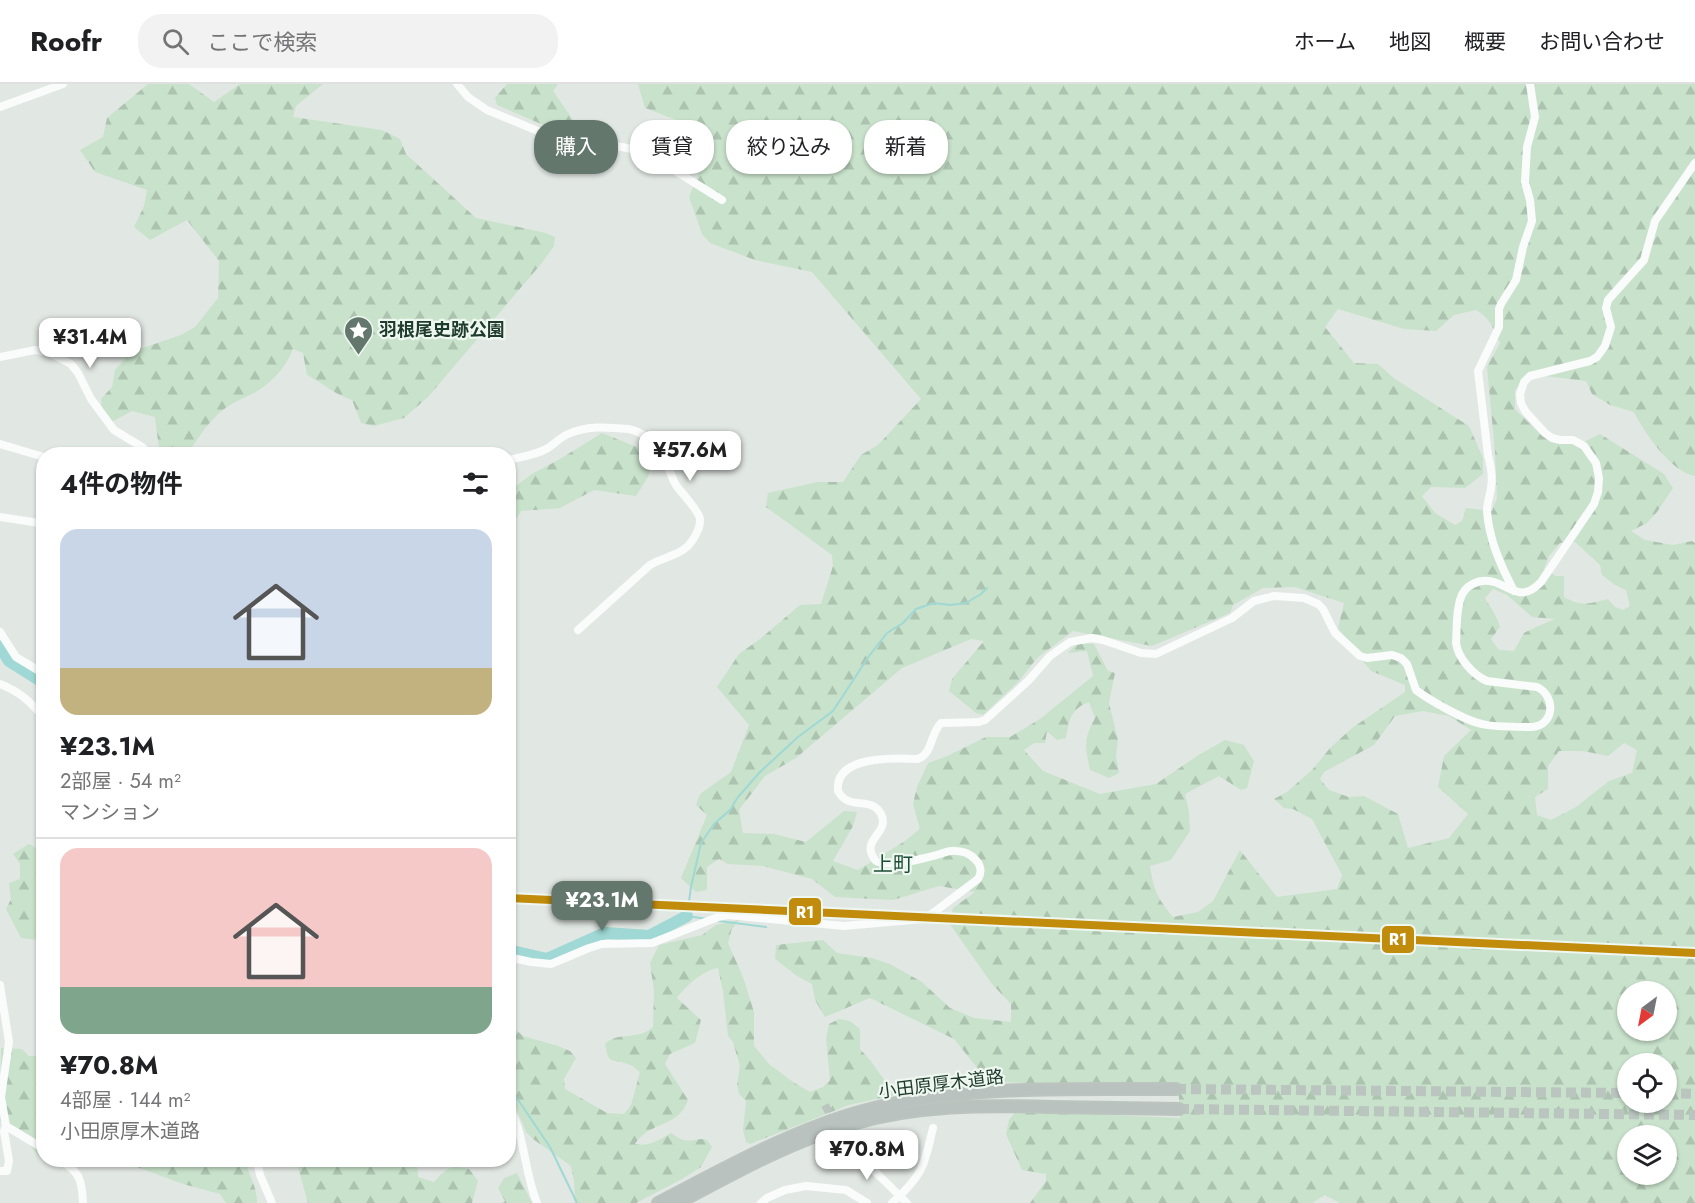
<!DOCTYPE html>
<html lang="ja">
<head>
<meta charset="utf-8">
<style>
	:root { --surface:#fff; --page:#f2f2f2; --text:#202124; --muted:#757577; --line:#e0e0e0; --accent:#63776d }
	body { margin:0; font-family:Jost,"Noto Sans JP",sans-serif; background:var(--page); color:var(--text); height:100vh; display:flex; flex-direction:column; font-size:22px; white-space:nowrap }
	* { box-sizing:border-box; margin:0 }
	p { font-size:20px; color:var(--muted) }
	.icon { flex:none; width:33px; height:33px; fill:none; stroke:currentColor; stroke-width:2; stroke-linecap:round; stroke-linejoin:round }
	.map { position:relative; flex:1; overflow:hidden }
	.panel { position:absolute; left:36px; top:363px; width:480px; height:720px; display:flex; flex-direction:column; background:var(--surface); border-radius:24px; box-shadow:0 2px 4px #0004 }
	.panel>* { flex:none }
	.top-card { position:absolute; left:534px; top:36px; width:570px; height:54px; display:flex; gap:12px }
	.needle { width:39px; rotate:212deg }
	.controls { position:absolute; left:1617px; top:897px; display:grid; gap:12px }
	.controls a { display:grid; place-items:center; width:60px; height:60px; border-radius:50%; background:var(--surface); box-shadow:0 2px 4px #0004; font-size:30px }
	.price { position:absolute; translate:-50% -51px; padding:0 14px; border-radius:12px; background:#fff; color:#222; font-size:20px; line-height:39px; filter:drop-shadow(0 2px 3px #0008) }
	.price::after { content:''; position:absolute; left:50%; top:36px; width:18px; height:14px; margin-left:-9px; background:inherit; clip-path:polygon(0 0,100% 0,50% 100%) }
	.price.on { background:var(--accent); color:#fff }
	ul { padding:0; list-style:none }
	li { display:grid; align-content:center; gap:12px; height:318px; padding:0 24px }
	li+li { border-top:2px solid var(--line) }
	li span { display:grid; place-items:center; height:186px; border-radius:18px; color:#555 }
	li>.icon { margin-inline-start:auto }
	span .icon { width:108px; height:108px; fill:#fffc; stroke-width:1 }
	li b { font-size:26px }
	h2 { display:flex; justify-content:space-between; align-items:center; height:72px; padding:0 24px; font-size:26px }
	.chip { padding:0 21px; border-radius:24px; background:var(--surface); box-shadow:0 2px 4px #0004; font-size:21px; line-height:54px }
	.chip.on { background:var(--accent); color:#fff }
	header { display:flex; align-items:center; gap:36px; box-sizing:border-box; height:84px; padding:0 30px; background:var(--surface); border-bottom:2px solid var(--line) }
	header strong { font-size:28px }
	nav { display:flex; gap:33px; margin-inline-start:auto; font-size:21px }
	.search { width:420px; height:54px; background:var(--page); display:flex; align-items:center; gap:15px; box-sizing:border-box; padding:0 21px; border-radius:24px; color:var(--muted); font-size:22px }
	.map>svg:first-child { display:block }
	.forest { fill:url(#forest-firs); fill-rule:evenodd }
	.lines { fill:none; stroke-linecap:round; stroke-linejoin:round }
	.stream { stroke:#9fd8d4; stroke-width:2 }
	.river { stroke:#9fd8d4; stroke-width:12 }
	.minor-tunnel { stroke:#bac5bf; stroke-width:8; stroke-dasharray:8 4; stroke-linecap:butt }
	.highway-tunnel { stroke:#bac5bf; stroke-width:10; stroke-dasharray:10 5; stroke-linecap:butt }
	.highway-casing { stroke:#bbc4bf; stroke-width:14 }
	.minor { stroke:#fafbfb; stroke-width:8 }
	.highway { stroke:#b9c2be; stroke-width:10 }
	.rail-1-casing { stroke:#eff7f1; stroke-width:12 }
	.rail-1 { stroke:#c18b0b; stroke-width:8 }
	.labels { text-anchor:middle; stroke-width:4.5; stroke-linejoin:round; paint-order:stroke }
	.poi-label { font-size:18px; font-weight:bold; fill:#1f3b2d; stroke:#eff7f1; text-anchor:start }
	.street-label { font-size:18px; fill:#1f3b2d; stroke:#eff7f1 }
	.neighbourhood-label { font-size:20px; fill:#1b4d36; stroke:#eff7f1 }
	.line-badge { stroke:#eff7f1; stroke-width:2 }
	.badge-label { font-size:16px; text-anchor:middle; font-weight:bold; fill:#fff }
</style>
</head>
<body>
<header>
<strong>Roofr</strong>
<div class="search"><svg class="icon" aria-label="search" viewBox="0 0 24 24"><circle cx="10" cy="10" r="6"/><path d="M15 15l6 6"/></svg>ここで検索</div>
<nav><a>ホーム</a><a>地図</a><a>概要</a><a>お問い合わせ</a></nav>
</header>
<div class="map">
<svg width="1695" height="1119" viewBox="0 0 1695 1119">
	<defs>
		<pattern id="forest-firs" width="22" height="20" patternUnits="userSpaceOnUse" patternTransform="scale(1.5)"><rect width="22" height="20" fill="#c9e2cb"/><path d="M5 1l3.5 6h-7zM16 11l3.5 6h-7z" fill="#acc3af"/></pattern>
	</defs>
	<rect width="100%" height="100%" fill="#e1e7e3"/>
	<g class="forest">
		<path d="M148 0H189L214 18 240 0H323L296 22 293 33 382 46 400 55 406 70 476 134 546 149 555 153 554 162 541 180 428 313 404 334 374 342 361 339 352 316C335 311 323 299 307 291L303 269 293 265C286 283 271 300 254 309 241 315 229 320 218 330 206 341 196 358 187 370H161L158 357 155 333 132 327 110 339 102 334 101 315 112 303 115 286 131 268 181 251 195 243 218 214 219 177 187 136 150 156 134 143 144 122 147 106 95 88 80 66 103 53 107 34Z"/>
		<polygon points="507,0 558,0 553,7 576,40 555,46 497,21 495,14"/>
		<path d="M638 0H1695V392C1671 388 1644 348 1634 328L1610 321 1592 310 1586 297 1528 290 1515 306V325L1540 350 1578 361 1600 350 1664 390 1673 404 1657 428 1647 439 1631 447 1645 456 1673 461 1692 457 1695 459V1119H1340L1325 1111 1315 1117 1313 1119H1030L1046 1097V1090L1022 1086 1006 1050 1009 1036 1016 1027 1180 1034 1178 1000 1023 999 988 997 954 955 870 914 825 933 815 916 812 900 797 892 775 875 776 861 823 856 837 869 872 874 890 880 922 898 950 924 974 934 1011 938V920L992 900 949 839 953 824 975 808 939 802 893 816 835 813 812 795 763 782 728 780 719 775 707 783V806L696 808 681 794 707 731 696 721 700 710 731 688 749 641 717 603 739 570 760 555 800 521 821 520 833 482 832 471 766 423 768 409 818 398H843L861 371 878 361 921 315 812 188 755 176 710 159 702 150 689 113 706 71 701 45 645 24ZM1338 225 1404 245 1436 247 1454 231 1476 226C1491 235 1493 244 1500 259L1487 283 1495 368 1497 414 1492 427 1466 424 1462 437 1455 441 1435 429 1422 412 1431 403 1465 404 1483 390V374L1469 342 1395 295 1378 280 1354 279 1325 243ZM1575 458 1600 481 1602 491 1615 501 1626 506 1630 522 1623 526 1615 523 1608 515C1589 520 1581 523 1564 513V492H1556L1544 485 1549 472 1560 459ZM1295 503 1344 519 1338 544 1371 587 1405 601V608L1352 644 1330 664 1313 685 1287 708 1274 715 1284 724 1293 725 1312 735 1342 791 1337 805 1277 813 1240 766 1213 817 1198 828 1173 833C1157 813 1154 808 1150 782L1171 776 1190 747 1189 728 1185 710 1219 692 1241 706 1247 704 1254 677 1244 661 1225 656 1197 672 1156 700 1100 710 1043 687 1024 666 1034 659H1045L1047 647 1057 656 1066 654C1069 637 1070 625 1089 618L1095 634C1083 657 1085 661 1090 686L1109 694 1119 689 1116 672 1118 656 1109 619 1115 589 1108 587 1094 560 1077 559 1068 569 1087 567 1093 592 1040 635 1010 653H986L945 673 928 679 917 703 913 720 920 745 905 757 858 786 833 777 853 742 857 728 844 727 806 758 774 750 743 749 739 726 765 692 796 674 902 584 971 555 984 557 952 595 949 607 976 629 983 631 1019 597 1037 574 1073 547 1152 562 1230 529 1233 521 1263 504ZM1493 505 1507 511 1532 533 1555 535 1536 543 1524 549 1514 567 1499 566 1491 555 1500 543C1497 531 1491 525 1485 514ZM1423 627 1449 632 1471 646 1444 672 1438 703 1468 730 1449 754 1408 764 1398 730 1364 712 1349 713 1329 706 1320 695 1324 688 1374 661 1395 632ZM1624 659 1637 666 1632 689 1609 697 1576 723 1551 736 1537 731 1535 713 1548 705V682L1559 667H1583L1608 672ZM1628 908H1666V946H1628ZM1628 980H1666V1018H1628ZM1628 1052H1666V1090H1628Z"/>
		<polygon points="602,349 654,370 648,393 636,412 594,406 560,424 521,427 509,447 509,407 532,390 560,375"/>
		<polygon points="29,760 43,768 43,861 38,856 21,854 6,825 11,815 9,799 20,795 20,780 13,770"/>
		<path d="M739 836 732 844 728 859 743 893 754 928V962L769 980 793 998 810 1008 823 1003 830 996 826 954 829 940 839 935 850 937 860 945V965L870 976 895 1011 849 1021 750 1060 746 1058 743 1046 746 1017 739 1010 737 1001 740 982 733 958 728 952 723 907 718 884C702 887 687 901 677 914L701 936 695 959 670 970 665 980 688 1016C679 1044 649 1037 635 1060 649 1063 659 1056 671 1049 675 1051 680 1056 684 1056 697 1059 704 1048 712 1063L701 1083 682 1095 636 1119H575L574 1097 571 1082 533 1055 526 1048 509 1007V940L523 952 558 962 570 967 576 974 564 995 565 1005 607 1029 624 1030 631 1021 640 988C636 985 632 981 628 980 611 974 609 982 605 960 618 947 638 957 653 943L654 907 650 879 659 861 702 851 716 841Z"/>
		<polygon points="1,964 22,965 29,972 43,972 43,1074 38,1071 27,1058 0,1037"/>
		<path d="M46 1076H246C248 1093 257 1100 257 1119H226L220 1110 183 1100 123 1078C99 1076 68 1090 46 1076Z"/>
		<path d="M296 1076H417L418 1093 434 1098C447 1084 449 1081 469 1085L478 1097 472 1119H308Z"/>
		<polygon points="517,1089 532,1119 503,1119 505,1117 498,1104 504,1094"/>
	</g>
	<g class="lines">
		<g class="stream">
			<polyline points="707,835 687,832 691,803 701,759 714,740 730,726 738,713 760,688 798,653 833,627 869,572 887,549 903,539 916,525 934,519 950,521 966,519 981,510 987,504"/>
			<polyline points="719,837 766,843"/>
			<polyline points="508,883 509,880"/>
			<polyline points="508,1001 550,1063 577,1119"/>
		</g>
		<g class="river">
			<polyline points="0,562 9,577 44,599"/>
			<polyline points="508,866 547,875 605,849 649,852 687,832"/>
		</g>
		<polyline class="minor-tunnel" points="825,1021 844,1057"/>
		<g class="highway-tunnel">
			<polyline points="1176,1005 1628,1009"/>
			<polyline points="1666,1009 1695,1010"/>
			<polyline points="1179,1025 1695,1031"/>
		</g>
		<defs>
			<g id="highway">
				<path d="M658 1119C720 1087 782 1052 849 1031 952 999 1069 1006 1176 1005"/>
				<path d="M678 1119C734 1089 791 1057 852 1040 917 1021 984 1021 1051 1023 1094 1024 1136 1024 1179 1025"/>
			</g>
		</defs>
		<use href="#highway" class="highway-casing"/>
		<g class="minor">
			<polyline points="457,0 468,13 487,26 562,57 622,63 636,66 666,81 722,116"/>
			<polyline points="0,23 63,0"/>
			<polyline points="0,273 35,266 48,268 71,280 78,289 91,315 114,346 142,363 150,370"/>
			<polyline points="0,360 44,373"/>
			<path d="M508 376C522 373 536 371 548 364 554 360 560 354 566 351 586 341 608 343 629 345 639 347 649 354 657 361 666 370 669 390 676 401 682 410 698 425 700 435 700 439 699 445 697 448 687 472 669 470 650 481L578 546"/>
			<polyline points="0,433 39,439 44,437"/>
			<path d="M1514 507C1501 482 1489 456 1487 427 1487 419 1490 411 1491 404 1493 392 1491 382 1488 371L1478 287 1499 243V225L1501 220 1516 196 1523 163 1532 137 1530 116 1525 98 1527 63 1535 33 1530 0"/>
			<polyline points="0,548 16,573 44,590"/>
			<path d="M0 600C20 608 30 617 44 634"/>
			<path d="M508 873 531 878 551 880 589 864 602 860 652 859 718 833 728 831 844 842 923 835 929 832 978 795C987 781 970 767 956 767 950 766 943 769 937 771 922 775 889 784 876 777 858 755 891 750 881 730 871 711 849 728 838 707 834 671 895 674 918 675 933 669 930 650 941 639L979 638 985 636 1028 597 1050 572 1070 558 1092 554 1103 556 1141 569 1156 570 1232 534 1254 517 1274 512 1304 514 1318 520 1323 525 1335 549 1360 572 1367 574 1392 571 1401 574 1407 580 1416 606C1429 616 1466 637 1482 640 1493 643 1520 643 1532 643 1555 641 1556 612 1537 603L1487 597C1473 591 1458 574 1456 559 1457 545 1456 529 1460 516 1464 501 1479 494 1494 498 1513 504 1522 518 1541 498L1594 420 1598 408 1599 394 1596 379 1584 362 1573 356H1560L1552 354 1545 349 1525 327 1521 319 1520 310 1524 298 1530 292 1590 277 1597 273 1605 262 1611 243 1606 224 1608 216 1644 176 1655 137 1695 79"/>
			<polyline points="0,901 9,958 1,1013 6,1042"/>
			<path d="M508 1021C525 1050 524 1087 537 1119"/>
			<polyline points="844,1057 907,1119"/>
			<path d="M60 1076C80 1088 82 1096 83 1119"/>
			<polyline points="257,1076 260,1091 272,1119"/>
			<polyline points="0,1087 7,1087 9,1077 4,1047 6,1042 44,1065"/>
			<polyline points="761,1119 767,1114 785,1106 806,1102 846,1106 867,1119"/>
			<path d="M892 1119C922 1092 924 1083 933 1044"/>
		</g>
		<use href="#highway" class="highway"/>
		<defs>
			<polyline id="rail-1" points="508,814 1695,869"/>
		</defs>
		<use href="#rail-1" class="rail-1-casing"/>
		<use href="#rail-1" class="rail-1"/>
	</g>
	<defs>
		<symbol id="sight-pin" viewBox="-11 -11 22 30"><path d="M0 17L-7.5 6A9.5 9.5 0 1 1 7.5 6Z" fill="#63776d" stroke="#eff7f1"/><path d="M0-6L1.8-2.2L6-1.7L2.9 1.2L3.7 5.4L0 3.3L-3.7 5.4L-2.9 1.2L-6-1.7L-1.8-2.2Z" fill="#fff"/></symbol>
	</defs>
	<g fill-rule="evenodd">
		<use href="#sight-pin" x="342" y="230" width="33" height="45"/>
	</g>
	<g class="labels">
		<g class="poi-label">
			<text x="379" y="252">羽根尾史跡公園</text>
		</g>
		<g class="street-label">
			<text transform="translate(941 1000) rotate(-7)" y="6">小田原厚木道路</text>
		</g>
		<g class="neighbourhood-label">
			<text x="893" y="787">上町</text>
		</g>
	</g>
	<g class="line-badge">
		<rect x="788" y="813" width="34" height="29" rx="6" fill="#c18b0b"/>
		<rect x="1381" y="841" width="34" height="29" rx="6" fill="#c18b0b"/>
	</g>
	<g class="badge-label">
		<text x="805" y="834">R1</text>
		<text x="1398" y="861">R1</text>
	</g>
</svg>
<div class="controls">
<a><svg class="needle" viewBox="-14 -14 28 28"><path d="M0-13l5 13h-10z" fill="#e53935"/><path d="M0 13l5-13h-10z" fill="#757577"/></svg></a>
<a><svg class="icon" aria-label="locate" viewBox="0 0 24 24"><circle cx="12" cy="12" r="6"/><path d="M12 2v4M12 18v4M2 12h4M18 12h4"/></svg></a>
<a><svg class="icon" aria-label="layers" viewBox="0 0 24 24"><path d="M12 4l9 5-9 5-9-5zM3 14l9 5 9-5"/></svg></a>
</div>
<b class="price" style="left:90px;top:285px">¥31.4M</b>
<b class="price" style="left:690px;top:398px">¥57.6M</b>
<b class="price on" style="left:602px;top:848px">¥23.1M</b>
<b class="price" style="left:867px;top:1097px">¥70.8M</b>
<div class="top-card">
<a class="chip on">購入</a>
<a class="chip">賃貸</a>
<a class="chip">絞り込み</a>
<a class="chip">新着</a>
</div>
<section class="panel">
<h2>4件の物件<svg class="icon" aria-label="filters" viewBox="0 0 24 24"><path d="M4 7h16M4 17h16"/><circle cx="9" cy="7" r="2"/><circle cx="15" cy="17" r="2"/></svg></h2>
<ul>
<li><span style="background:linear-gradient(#c9d6e8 75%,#c2b280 0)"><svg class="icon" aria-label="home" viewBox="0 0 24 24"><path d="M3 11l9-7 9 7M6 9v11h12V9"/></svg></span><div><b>¥23.1M</b><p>2部屋 · 54 m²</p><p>マンション</p></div></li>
<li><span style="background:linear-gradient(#f6c9c9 75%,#7fa58c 0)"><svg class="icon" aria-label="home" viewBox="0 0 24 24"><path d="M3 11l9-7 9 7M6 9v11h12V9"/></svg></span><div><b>¥70.8M</b><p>4部屋 · 144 m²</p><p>小田原厚木道路</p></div></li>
</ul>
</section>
</div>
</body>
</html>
